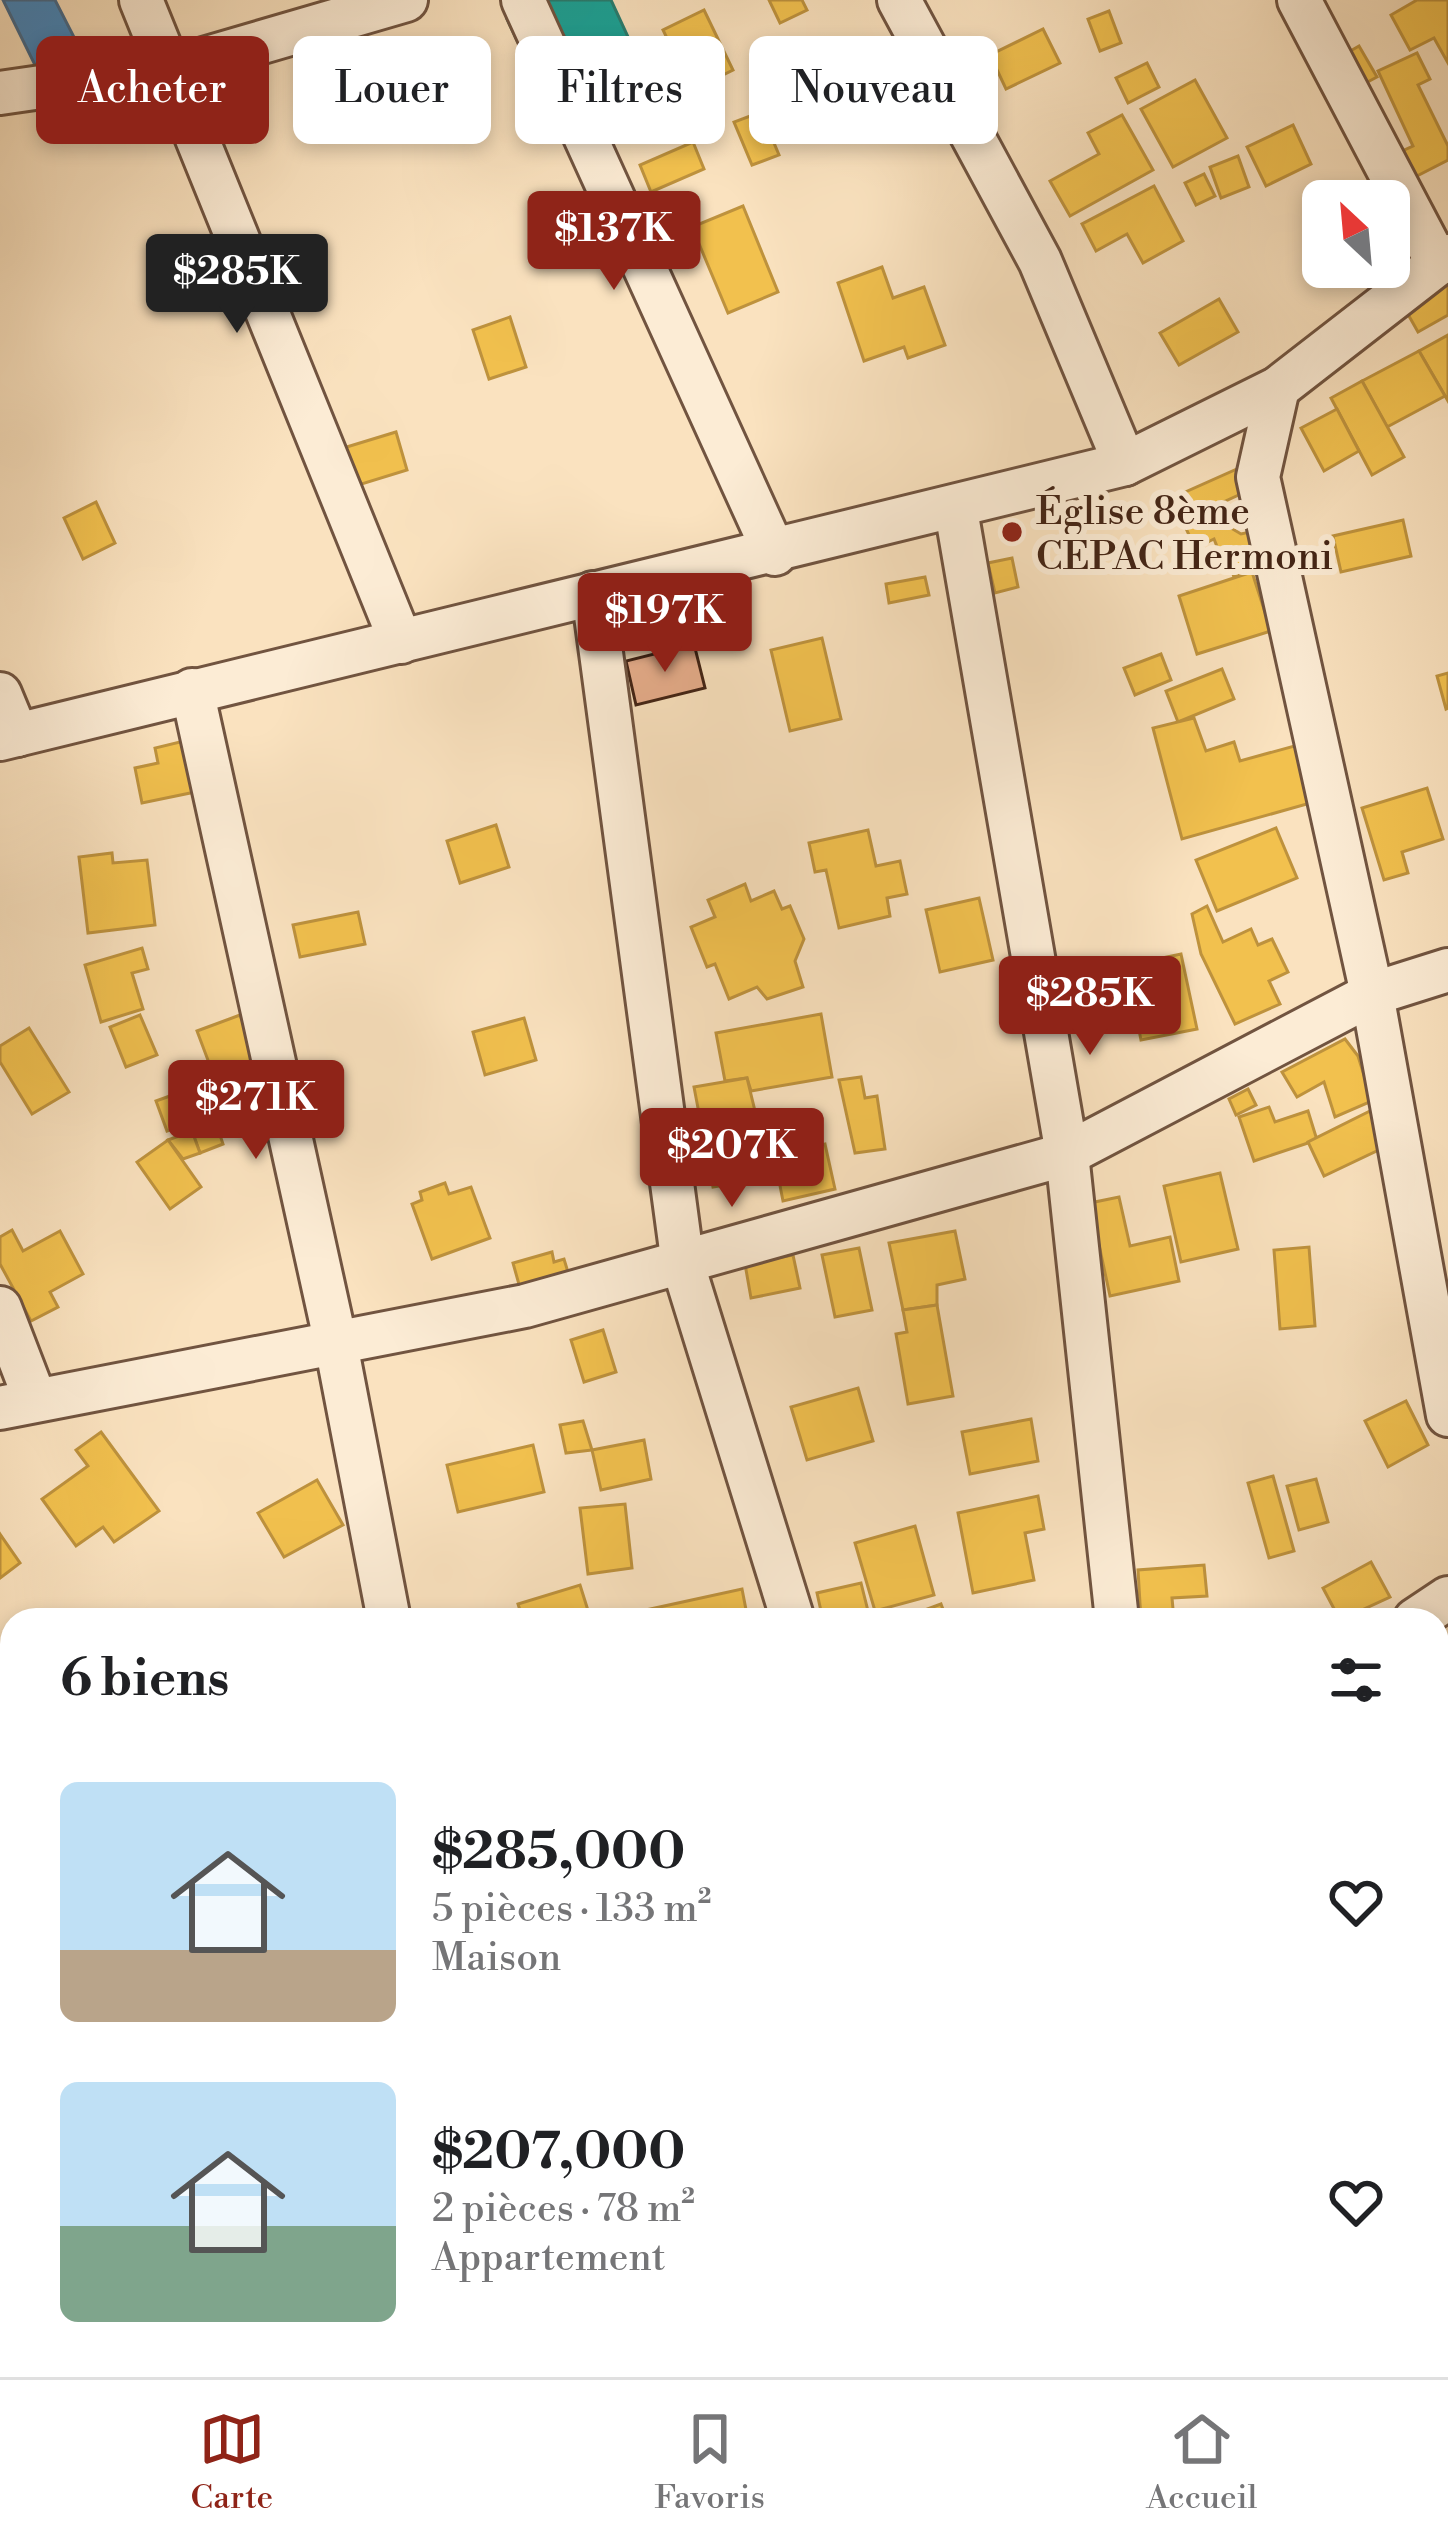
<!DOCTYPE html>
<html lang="fr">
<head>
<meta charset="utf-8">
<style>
	:root { --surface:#fff; --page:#f6f6f6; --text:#202124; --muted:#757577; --line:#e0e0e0; --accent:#8f2418 }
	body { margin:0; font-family:"Libre Bodoni",serif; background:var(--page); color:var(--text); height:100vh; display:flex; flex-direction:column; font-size:45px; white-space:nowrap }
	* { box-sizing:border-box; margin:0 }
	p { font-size:39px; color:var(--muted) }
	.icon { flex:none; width:66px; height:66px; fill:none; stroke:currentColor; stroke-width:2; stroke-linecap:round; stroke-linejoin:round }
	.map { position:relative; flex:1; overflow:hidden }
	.details { position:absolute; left:0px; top:1608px; width:1449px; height:771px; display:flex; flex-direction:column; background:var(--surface); border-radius:36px 36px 0 0; box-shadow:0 6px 18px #0003 }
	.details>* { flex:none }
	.hud { position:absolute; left:36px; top:36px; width:1377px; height:108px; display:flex; gap:24px }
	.needle { width:78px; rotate:334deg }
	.fabs { position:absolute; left:1302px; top:180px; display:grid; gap:24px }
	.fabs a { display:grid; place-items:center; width:108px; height:108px; border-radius:18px; background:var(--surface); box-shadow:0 6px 18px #0003; font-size:60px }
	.price { position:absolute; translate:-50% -102px; padding:0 27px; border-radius:12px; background:var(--accent); color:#fff; font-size:39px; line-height:78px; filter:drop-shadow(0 3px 6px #0008) }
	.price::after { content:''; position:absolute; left:50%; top:72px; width:36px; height:27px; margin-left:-18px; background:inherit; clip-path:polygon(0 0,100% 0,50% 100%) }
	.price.on { background:#222; color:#fff }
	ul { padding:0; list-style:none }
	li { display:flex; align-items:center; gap:36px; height:300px; padding:0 60px }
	li span { display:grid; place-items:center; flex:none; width:336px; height:240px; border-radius:18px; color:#555 }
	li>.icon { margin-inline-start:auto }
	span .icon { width:144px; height:144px; fill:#fffc; stroke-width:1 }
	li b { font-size:51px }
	h2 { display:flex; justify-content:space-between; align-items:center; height:144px; padding:0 60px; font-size:51px }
	.chip { padding:0 42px; border-radius:18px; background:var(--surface); box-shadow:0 6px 18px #0003; font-size:42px; line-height:108px }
	.chip.on { background:var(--accent); color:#fff }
	.menu { display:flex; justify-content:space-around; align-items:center; height:168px; border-top:3px solid var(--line); background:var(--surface); font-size:33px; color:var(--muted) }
	.menu a { display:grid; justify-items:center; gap:6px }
	.menu .on { color:var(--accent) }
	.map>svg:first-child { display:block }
	.homes { fill:#f2c14e; stroke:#be923d; stroke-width:3 }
	.schools { fill:#3f88c5; stroke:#406a90; stroke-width:3 }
	.public { fill:#17a398; stroke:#247d71; stroke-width:3 }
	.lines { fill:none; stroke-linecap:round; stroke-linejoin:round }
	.stream { stroke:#7a8170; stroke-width:12 }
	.building { fill:#e6ad8b; stroke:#432415; stroke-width:3 }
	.minor-casing { stroke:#715440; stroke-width:48 }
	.minor { stroke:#fcecd5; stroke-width:42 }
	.poi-dot { fill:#8f2418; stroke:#fcecd5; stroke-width:4.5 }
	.labels { text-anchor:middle; stroke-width:12; stroke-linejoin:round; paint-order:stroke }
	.poi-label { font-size:39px; fill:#432415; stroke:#fcecd5; text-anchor:start }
</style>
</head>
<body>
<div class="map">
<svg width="1448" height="2377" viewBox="0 0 1448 2377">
	<rect width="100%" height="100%" fill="#fae2bf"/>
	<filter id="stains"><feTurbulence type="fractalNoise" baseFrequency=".00167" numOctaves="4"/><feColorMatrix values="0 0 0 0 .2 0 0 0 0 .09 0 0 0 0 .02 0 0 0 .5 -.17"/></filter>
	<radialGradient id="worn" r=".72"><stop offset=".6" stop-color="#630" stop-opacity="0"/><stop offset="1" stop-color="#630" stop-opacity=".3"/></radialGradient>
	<g class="homes">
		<polygon points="769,0 802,0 807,10 780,23"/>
		<polygon points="1417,0 1448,0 1448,63 1434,38 1410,50 1391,15"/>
		<polygon points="704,10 733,70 692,90 663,30"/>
		<polygon points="1109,11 1121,43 1100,51 1088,19"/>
		<polygon points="1043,29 1060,63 1006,89 990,55"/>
		<polygon points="652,38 693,117 650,139 609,61"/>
		<polygon points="420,45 438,88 405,102 386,58"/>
		<polygon points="1359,46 1377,77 1358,87 1340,57"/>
		<polygon points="1417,53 1430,79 1418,85 1448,146 1448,160 1413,178 1400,152 1413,146 1378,71"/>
		<polygon points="1147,63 1159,87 1128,103 1116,78"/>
		<polygon points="1195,80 1227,138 1173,167 1141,109"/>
		<polygon points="761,112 779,155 752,165 734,122"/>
		<polygon points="1122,115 1153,170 1070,216 1050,181 1099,154 1088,133"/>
		<polygon points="1293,125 1311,164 1266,186 1247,147"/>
		<polygon points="693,142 704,169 651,192 640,165"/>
		<polygon points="1238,156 1249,187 1221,198 1210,167"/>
		<polygon points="1204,174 1215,196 1196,205 1185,183"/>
		<polygon points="1154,186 1183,241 1143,263 1127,234 1096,251 1082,224"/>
		<polygon points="743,206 778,292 728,313 692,227"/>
		<polygon points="882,267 893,298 924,287 945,345 908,358 904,347 864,361 838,283"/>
		<polygon points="1448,284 1448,315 1418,332 1405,309"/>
		<polygon points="1219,299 1238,332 1179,365 1160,333"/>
		<polygon points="510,317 526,367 489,379 473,330"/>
		<polygon points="1448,335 1448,401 1419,351"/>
		<polygon points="1419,351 1445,396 1387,427 1362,381"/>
		<polygon points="1362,381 1404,457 1372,475 1331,398"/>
		<polygon points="1337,409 1359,451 1324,471 1301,428"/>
		<polygon points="396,432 407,470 352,487 340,449"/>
		<polygon points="1246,465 1256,487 1217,505 1226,525 1241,534 1269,528 1277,563 1234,577 1224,548 1218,549 1214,539 1195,548 1172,498"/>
		<polygon points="96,502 115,543 83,559 64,518"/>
		<polygon points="1403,520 1411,556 1341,572 1333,536"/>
		<polygon points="1012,558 1018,587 995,593 988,563"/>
		<polygon points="1252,572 1271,631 1197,654 1179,596"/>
		<polygon points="925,577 929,595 889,603 886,584"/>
		<polygon points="822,638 841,719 790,731 771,650"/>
		<polygon points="1161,654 1171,680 1135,695 1124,668"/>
		<polygon points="1222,669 1234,699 1178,722 1166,691"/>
		<polygon points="1448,673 1448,708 1446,709 1437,676"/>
		<polygon points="1194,718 1206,751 1234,742 1240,761 1298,745 1314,802 1182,839 1153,728"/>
		<polygon points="184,741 195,792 142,803 135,768 158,763 155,748"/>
		<polygon points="1427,788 1443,839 1402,852 1408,873 1384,880 1362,808"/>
		<polygon points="496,825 509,867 460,883 447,841"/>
		<polygon points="1276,828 1297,878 1217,911 1196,860"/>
		<polygon points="868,830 876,866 900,861 907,894 887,898 890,916 839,928 826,870 815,872 809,843"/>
		<polygon points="112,853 113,863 147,860 155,925 88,933 79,857"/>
		<polygon points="745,884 751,901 774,891 782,909 790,906 804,939 795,961 803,987 767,999 757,987 729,999 715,964 707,967 691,927 715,917 708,900"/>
		<polygon points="979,898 993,960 940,972 926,910"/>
		<polygon points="1207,906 1223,942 1251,929 1258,945 1272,939 1288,972 1269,981 1280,1004 1235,1024 1201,954 1192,914"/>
		<polygon points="358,912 365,944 300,957 293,925"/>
		<polygon points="142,948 148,969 132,973 143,1009 101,1022 85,965"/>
		<polygon points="1181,954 1197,1029 1141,1040 1133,1000 1114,1004 1109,980 1131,975 1129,965"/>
		<polygon points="821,1014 832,1077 751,1091 747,1078 725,1081 716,1033"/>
		<polygon points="140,1015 157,1055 126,1067 110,1027"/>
		<polygon points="240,1015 269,1092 226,1108 197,1031"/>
		<polygon points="524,1018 536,1060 485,1075 473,1032"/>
		<polygon points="29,1028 69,1092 32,1114 0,1062 0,1046"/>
		<polygon points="1345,1039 1358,1056 1372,1101 1335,1117 1324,1082 1297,1097 1282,1072"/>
		<polygon points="861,1077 865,1098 877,1096 885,1149 855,1153 839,1080"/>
		<polygon points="747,1078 755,1111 738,1114 741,1136 759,1133 767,1178 713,1187 694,1087"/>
		<polygon points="1248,1089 1256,1105 1236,1115 1229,1099"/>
		<polygon points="181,1092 192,1122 167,1131 156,1101"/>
		<polygon points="1269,1107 1275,1122 1308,1111 1317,1140 1254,1161 1239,1117"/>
		<polygon points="1370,1111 1387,1146 1324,1176 1308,1142"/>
		<polygon points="216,1123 223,1144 200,1153 192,1131"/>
		<polygon points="192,1131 200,1153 183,1159 168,1140"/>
		<polygon points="168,1140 201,1187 170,1209 137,1162"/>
		<polygon points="825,1144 835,1189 783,1201 774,1155"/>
		<polygon points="1220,1173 1238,1249 1181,1262 1164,1186"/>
		<polygon points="445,1183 449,1194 471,1187 490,1238 432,1259 412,1204 422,1200 420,1192"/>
		<polygon points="1119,1197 1130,1246 1170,1237 1179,1281 1110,1296 1090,1203"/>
		<polygon points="12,1230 23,1251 60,1231 83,1274 50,1292 58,1307 31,1321 0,1264 0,1237"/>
		<polygon points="955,1231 965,1279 937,1285 937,1305 903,1310 889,1243"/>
		<polygon points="1309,1247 1315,1326 1280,1329 1274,1250"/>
		<polygon points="859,1248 872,1310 835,1317 822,1255"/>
		<polygon points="552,1252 554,1262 564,1259 574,1292 525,1306 513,1263"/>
		<polygon points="793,1255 800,1288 751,1298 745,1264"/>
		<polygon points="937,1305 953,1396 908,1404 896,1334 907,1332 903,1310"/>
		<polygon points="603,1330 616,1372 584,1382 571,1340"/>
		<polygon points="858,1388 873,1441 807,1460 791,1407"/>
		<polygon points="1406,1401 1428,1445 1388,1467 1365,1421"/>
		<polygon points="1031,1419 1038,1461 970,1474 962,1432"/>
		<polygon points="583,1421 592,1450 566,1453 560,1425"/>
		<polygon points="101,1432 159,1511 114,1542 103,1527 76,1546 42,1499 88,1466 76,1450"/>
		<polygon points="644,1440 651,1479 601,1490 592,1450"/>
		<polygon points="533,1445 544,1492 458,1512 447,1465"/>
		<polygon points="1273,1476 1294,1551 1269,1558 1248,1483"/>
		<polygon points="1316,1479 1328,1522 1299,1530 1287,1486"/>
		<polygon points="317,1480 343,1525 284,1557 258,1513"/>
		<polygon points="1038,1496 1044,1529 1025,1533 1034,1580 973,1593 958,1513"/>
		<polygon points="625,1504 632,1568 588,1574 580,1508"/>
		<polygon points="915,1526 934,1595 875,1611 855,1543"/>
		<polygon points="0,1534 20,1563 0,1578"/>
		<polygon points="1371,1562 1390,1597 1340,1620 1323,1588"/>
		<polygon points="1204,1565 1207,1596 1172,1598 1174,1620 1141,1620 1138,1570"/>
		<polygon points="861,1583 869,1615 823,1620 817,1593"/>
		<polygon points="580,1585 591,1620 523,1620 518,1604"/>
		<polygon points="742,1589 748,1620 648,1620 646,1610"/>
		<polygon points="941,1604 947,1620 916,1620 914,1614"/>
		<polygon points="1037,1611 1039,1620 996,1620"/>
		<polygon points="1448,1723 1448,1804 1443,1806 1437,1794 1437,1728"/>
		<polygon points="0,2078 12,2092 12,2143 0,2129"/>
		<polygon points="0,2299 12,2330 0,2334"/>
		<polygon points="1448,2326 1448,2364 1436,2369 1437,2331"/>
		<polygon points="1264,2367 1312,2367 1315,2377 1268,2377"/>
	</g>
	<polygon class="schools" points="3,0 55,0 77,43 35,65"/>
	<polygon class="public" points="547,0 611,0 629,39 537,83 507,19"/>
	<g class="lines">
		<g class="stream">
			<polyline points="0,1844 12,1858"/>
			<polyline points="427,2367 436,2377"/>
		</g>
	</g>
	<polygon class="building" points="694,644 705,688 636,705 626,661"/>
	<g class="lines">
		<defs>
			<g id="minor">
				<polyline points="141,0 401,642"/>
				<polyline points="523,0 775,554"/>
				<polyline points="899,0 1040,261 1125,464"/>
				<polyline points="1299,0 1438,264"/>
				<polyline points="0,93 173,68 406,0"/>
				<polyline points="1278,388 1258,477 1372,994 1448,1415"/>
				<polyline points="956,510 1067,1154 1117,1620"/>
				<polyline points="593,593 683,1265 793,1620"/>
				<polyline points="192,690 336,1344 389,1620"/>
				<polyline points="0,694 17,735"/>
				<polyline points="0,739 1125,464 1278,388 1448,256"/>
				<polyline points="0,1308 35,1399"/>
				<polyline points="0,1408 525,1306 1067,1154 1372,994 1448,970"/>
				<polyline points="1415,1620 1448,1598"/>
				<polyline points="1437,2254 1448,2251"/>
				<polyline points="1044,2367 1048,2377"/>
				<polyline points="1383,2367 1387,2377"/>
				<polyline points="0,2370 12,2365"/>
				<polyline points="1090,2377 1116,2367"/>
			</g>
		</defs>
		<use href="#minor" class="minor-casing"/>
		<use href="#minor" class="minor"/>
	</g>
	<circle class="poi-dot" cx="1012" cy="532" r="12"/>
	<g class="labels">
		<g class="poi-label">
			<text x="1036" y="524">Église 8ème<tspan x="1036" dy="45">CEPAC Hermoni</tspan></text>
		</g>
	</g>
	<rect width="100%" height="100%" filter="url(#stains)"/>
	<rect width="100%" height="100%" fill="url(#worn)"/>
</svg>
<div class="fabs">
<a><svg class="needle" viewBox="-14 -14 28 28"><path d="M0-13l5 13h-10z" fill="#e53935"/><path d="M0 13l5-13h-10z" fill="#757577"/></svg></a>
</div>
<b class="price" style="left:614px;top:293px">$137K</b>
<b class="price on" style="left:237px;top:336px">$285K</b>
<b class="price" style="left:665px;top:675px">$197K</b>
<b class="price" style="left:1090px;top:1058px">$285K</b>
<b class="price" style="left:256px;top:1162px">$271K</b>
<b class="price" style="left:732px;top:1210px">$207K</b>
<div class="hud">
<a class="chip on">Acheter</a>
<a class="chip">Louer</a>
<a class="chip">Filtres</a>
<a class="chip">Nouveau</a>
</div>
<section class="details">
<h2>6 biens<svg class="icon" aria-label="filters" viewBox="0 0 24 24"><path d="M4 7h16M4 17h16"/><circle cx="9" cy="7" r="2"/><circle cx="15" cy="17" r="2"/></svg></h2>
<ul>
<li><span style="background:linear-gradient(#bfe0f5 70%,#b9a48a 0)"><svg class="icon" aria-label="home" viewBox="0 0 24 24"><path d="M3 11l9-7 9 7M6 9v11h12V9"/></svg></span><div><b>$285,000</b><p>5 pièces · 133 m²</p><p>Maison</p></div><svg class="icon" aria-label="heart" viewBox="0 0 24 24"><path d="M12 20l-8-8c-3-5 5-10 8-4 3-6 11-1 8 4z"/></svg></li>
<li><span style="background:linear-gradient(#bfe0f5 60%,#7fa58c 0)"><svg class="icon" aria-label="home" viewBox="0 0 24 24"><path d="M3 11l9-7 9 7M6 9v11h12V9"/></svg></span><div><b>$207,000</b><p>2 pièces · 78 m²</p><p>Appartement</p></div><svg class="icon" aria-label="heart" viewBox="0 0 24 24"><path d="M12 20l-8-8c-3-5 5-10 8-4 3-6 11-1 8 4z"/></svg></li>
</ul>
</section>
</div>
<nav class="menu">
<a class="on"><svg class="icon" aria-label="map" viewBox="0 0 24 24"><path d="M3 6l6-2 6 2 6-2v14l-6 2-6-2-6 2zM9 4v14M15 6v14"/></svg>Carte</a>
<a><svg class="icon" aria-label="saved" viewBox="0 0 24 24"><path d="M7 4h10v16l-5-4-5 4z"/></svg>Favoris</a>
<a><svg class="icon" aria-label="home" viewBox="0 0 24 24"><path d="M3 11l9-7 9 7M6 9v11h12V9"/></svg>Accueil</a>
</nav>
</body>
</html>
